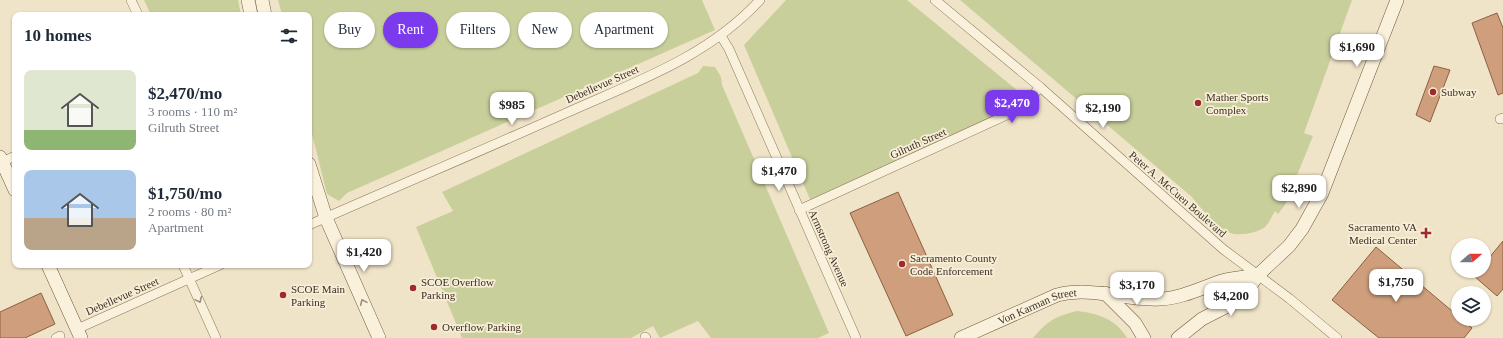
<!DOCTYPE html>
<html lang="en">
<head>
<meta charset="utf-8">
<style>
	:root { --surface:#fff; --page:#f6f6f7; --text:#1f2937; --muted:#747a83; --accent:#7c3aed }
	body { margin:0; font-family:Georgia,serif; background:var(--page); color:var(--text); height:100vh; display:flex; flex-direction:column; font-size:15px; white-space:nowrap }
	* { box-sizing:border-box; margin:0 }
	p { font-size:13px; color:var(--muted) }
	.icon { flex:none; width:22px; height:22px; fill:none; stroke:currentColor; stroke-width:2; stroke-linecap:round; stroke-linejoin:round }
	.map { position:relative; flex:1; overflow:hidden }
	.panel { position:absolute; left:12px; top:12px; width:300px; height:256px; display:flex; flex-direction:column; background:var(--surface); border-radius:8px; box-shadow:0 1px 3px #0004 }
	.panel>* { flex:none }
	.top-card { position:absolute; left:324px; top:12px; width:380px; height:36px; display:flex; gap:8px }
	.needle { width:26px; rotate:70deg }
	.fabs { position:absolute; left:1451px; top:238px; display:grid; gap:8px }
	.fabs a { display:grid; place-items:center; width:40px; height:40px; border-radius:50%; background:var(--surface); box-shadow:0 1px 3px #0004; font-size:20px }
	.price { position:absolute; translate:-50% -34px; padding:0 9px; border-radius:8px; background:#fff; color:#222; font-size:13px; line-height:26px; filter:drop-shadow(0 1px 2px #0008) }
	.price::after { content:''; position:absolute; left:50%; top:24px; width:12px; height:9px; margin-left:-6px; background:inherit; clip-path:polygon(0 0,100% 0,50% 100%) }
	.price.current { background:var(--accent); color:#fff }
	ul { padding:0; list-style:none }
	li { display:flex; align-items:center; gap:12px; height:100px; padding:0 12px }
	li span { display:grid; place-items:center; flex:none; width:112px; height:80px; border-radius:8px; color:#555 }
	li>.icon { margin-inline-start:auto }
	span .icon { width:48px; height:48px; fill:#fffc; stroke-width:1 }
	li b { font-size:17px }
	h2 { display:flex; justify-content:space-between; align-items:center; height:48px; padding:0 12px; font-size:17px }
	.chip { padding:0 14px; border-radius:18px; background:var(--surface); box-shadow:0 1px 3px #0004; font-size:14px; line-height:36px }
	.chip.current { background:var(--accent); color:#fff }
	.map>svg:first-child { display:block }
	.green { fill:#c9cf9b }
	.building { fill:#cf9f7d; stroke:#8d5f41 }
	.lines { fill:none; stroke-linecap:round; stroke-linejoin:round }
	.street-casing { stroke:#8d765c; stroke-width:10 }
	.secondary-casing { stroke:#6f573f; stroke-width:14 }
	.street { stroke:#faf1dc; stroke-width:9 }
	.secondary { stroke:#faf1dc; stroke-width:13 }
	.oneway { stroke:#9c907e }
	.poi-dot { fill:#9e2a2b; stroke:#f7eed8; stroke-width:1.5 }
	.labels { text-anchor:middle; stroke-width:3.5; stroke-linejoin:round; paint-order:stroke }
	.street-label { font-size:11px; fill:#3d2e20; stroke:#f7eed8 }
	.poi-label { font-size:11px; fill:#3d2e20; stroke:#f7eed8; text-anchor:start }
</style>
</head>
<body>
<div class="map">
<svg width="1503" height="338" viewBox="0 0 1503 338">
	<rect width="100%" height="100%" fill="#f0e4c8"/>
	<g class="green">
		<polygon points="144,0 238,0 241,15 151,15"/>
		<polygon points="278,0 702,0 715,30 347,193 339,201 327,194 309,122 309,15 282,15"/>
		<polygon points="786,0 907,0 1029,100 812,204 744,45"/>
		<path d="M960 0H1352L1304 133 1313 136 1285 205 1278 214 1275 211C1272 216 1269 223 1265 227 1258 233 1236 237 1228 232 1217 226 1200 208 1192 197Z"/>
		<polygon points="703,66 715,67 721,77 722,85 829,333 818,338 711,338 698,321 660,338 653,326 631,338 462,338 416,227 453,211 442,192 698,73"/>
		<path d="M1077 311C1097 313 1116 319 1127 338H1033C1047 321 1056 316 1077 311Z"/>
	</g>
	<g class="building">
		<polygon points="1497,13 1503,28 1503,93 1498,95 1472,23"/>
		<polygon points="1434,66 1450,70 1430,122 1416,115"/>
		<polygon points="898,192 953,315 906,336 850,213"/>
		<polygon points="1503,241 1503,289 1497,296 1474,276 1478,271 1484,271 1484,264"/>
		<polygon points="1376,247 1458,316 1458,319 1461,319 1472,328 1464,338 1379,338 1332,300"/>
		<polygon points="41,293 55,324 25,338 0,338 0,312"/>
	</g>
	<g class="lines">
		<defs>
			<g id="street">
				<polyline points="131,0 138,15"/>
				<polyline points="935,0 1040,87 1223,249 1290,299 1337,338"/>
				<polyline points="721,36 729,49 856,338"/>
				<polyline points="1500,119 1503,118"/>
				<polyline points="2,162 15,156"/>
				<polyline points="799,210 1022,108 1040,87"/>
				<path d="M309 225C395 187 481 151 566 113 635 82 708 57 760 0"/>
				<polyline points="183,265 216,338"/>
				<polyline points="77,329 220,265"/>
				<polyline points="645,337 646,338"/>
				<polyline points="56,338 60,336"/>
			</g>
			<g id="secondary">
				<polyline points="248,0 251,15"/>
				<polyline points="262,0 265,15"/>
				<polyline points="0,157 15,190"/>
				<polyline points="309,164 326,218 379,338"/>
				<polyline points="48,265 81,338"/>
				<polyline points="1105,293 1135,323 1144,338"/>
				<path id="s1" d="M961 338 1057 295C1092 286 1125 301 1160 299 1182 298 1201 288 1222 281 1233 278 1246 277 1258 275"/>
				<polyline points="1178,338 1202,319 1241,299 1258,275 1289,246 1302,229 1322,193 1397,0"/>
			</g>
		</defs>
		<use href="#street" class="street-casing"/>
		<use href="#secondary" class="secondary-casing"/>
		<use href="#street" class="street"/>
		<use href="#secondary" class="secondary"/>
	</g>
	<defs><path id="oneway-chevron" d="M-2-3.5L2.5 0L-2 3.5" fill="none" stroke-width="1.6" stroke-linecap="round" stroke-linejoin="round"/></defs>
	<g class="oneway">
		<use href="#oneway-chevron" transform="translate(199 300) rotate(66)"/>
		<use href="#oneway-chevron" transform="translate(363 302) rotate(-114)"/>
	</g>
	<g class="poi-dot">
		<circle cx="1433" cy="92" r="4"/>
		<circle cx="1198" cy="103" r="4"/>
		<path d="M1424 227h4v4h4v4h-4v4h-4v-4h-4v-4h4z"/>
		<circle cx="902" cy="264" r="4"/>
		<circle cx="413" cy="288" r="4"/>
		<circle cx="283" cy="295" r="4"/>
		<circle cx="434" cy="327" r="4"/>
	</g>
	<g class="labels">
		<g class="street-label">
			<text transform="translate(602 84) rotate(-24)" y="4">Debellevue Street</text>
			<text transform="translate(918 143) rotate(-24)" y="4">Gilruth Street</text>
			<text transform="translate(1178 194) rotate(41)" y="4">Peter A. McCuen Boulevard</text>
			<text transform="translate(829 248) rotate(66)" y="4">Armstrong Avenue</text>
			<text transform="translate(122 296) rotate(-24)" y="4">Debellevue Street</text>
			<text dy="4" stroke="none"><textPath href="#s1" startOffset="83">Von Karman Street</textPath></text>
		</g>
		<g class="poi-label">
			<text x="1441" y="96">Subway</text>
			<text x="1206" y="101">Mather Sports<tspan x="1206" dy="13">Complex</tspan></text>
			<text x="1417" y="231" text-anchor="end">Sacramento VA<tspan x="1417" dy="13">Medical Center</tspan></text>
			<text x="910" y="262">Sacramento County<tspan x="910" dy="13">Code Enforcement</tspan></text>
			<text x="421" y="286">SCOE Overflow<tspan x="421" dy="13">Parking</tspan></text>
			<text x="291" y="293">SCOE Main<tspan x="291" dy="13">Parking</tspan></text>
			<text x="442" y="331">Overflow Parking</text>
		</g>
	</g>
</svg>
<div class="fabs">
<a><svg class="needle" viewBox="-14 -14 28 28"><path d="M0-13l5 13h-10z" fill="#e53935"/><path d="M0 13l5-13h-10z" fill="#747a83"/></svg></a>
<a><svg class="icon" aria-label="layers" viewBox="0 0 24 24"><path d="M12 4l9 5-9 5-9-5zM3 14l9 5 9-5"/></svg></a>
</div>
<b class="price" style="left:1357px;top:68px">$1,690</b>
<b class="price current" style="left:1012px;top:124px">$2,470</b>
<b class="price" style="left:512px;top:126px">$985</b>
<b class="price" style="left:1103px;top:129px">$2,190</b>
<b class="price" style="left:779px;top:192px">$1,470</b>
<b class="price" style="left:1299px;top:209px">$2,890</b>
<b class="price" style="left:364px;top:273px">$1,420</b>
<b class="price" style="left:1396px;top:303px">$1,750</b>
<b class="price" style="left:1137px;top:306px">$3,170</b>
<b class="price" style="left:1231px;top:317px">$4,200</b>
<div class="top-card">
<a class="chip">Buy</a>
<a class="chip current">Rent</a>
<a class="chip">Filters</a>
<a class="chip">New</a>
<a class="chip">Apartment</a>
</div>
<section class="panel">
<h2>10 homes<svg class="icon" aria-label="filters" viewBox="0 0 24 24"><path d="M4 7h16M4 17h16"/><circle cx="9" cy="7" r="2"/><circle cx="15" cy="17" r="2"/></svg></h2>
<ul>
<li><span style="background:linear-gradient(#dfe7d0 75%,#8fb573 0)"><svg class="icon" aria-label="home" viewBox="0 0 24 24"><path d="M3 11l9-7 9 7M6 9v11h12V9"/></svg></span><div><b>$2,470/mo</b><p>3 rooms · 110 m²</p><p>Gilruth Street</p></div></li>
<li><span style="background:linear-gradient(#a9c7e8 60%,#b9a48a 0)"><svg class="icon" aria-label="home" viewBox="0 0 24 24"><path d="M3 11l9-7 9 7M6 9v11h12V9"/></svg></span><div><b>$1,750/mo</b><p>2 rooms · 80 m²</p><p>Apartment</p></div></li>
</ul>
</section>
</div>
</body>
</html>
